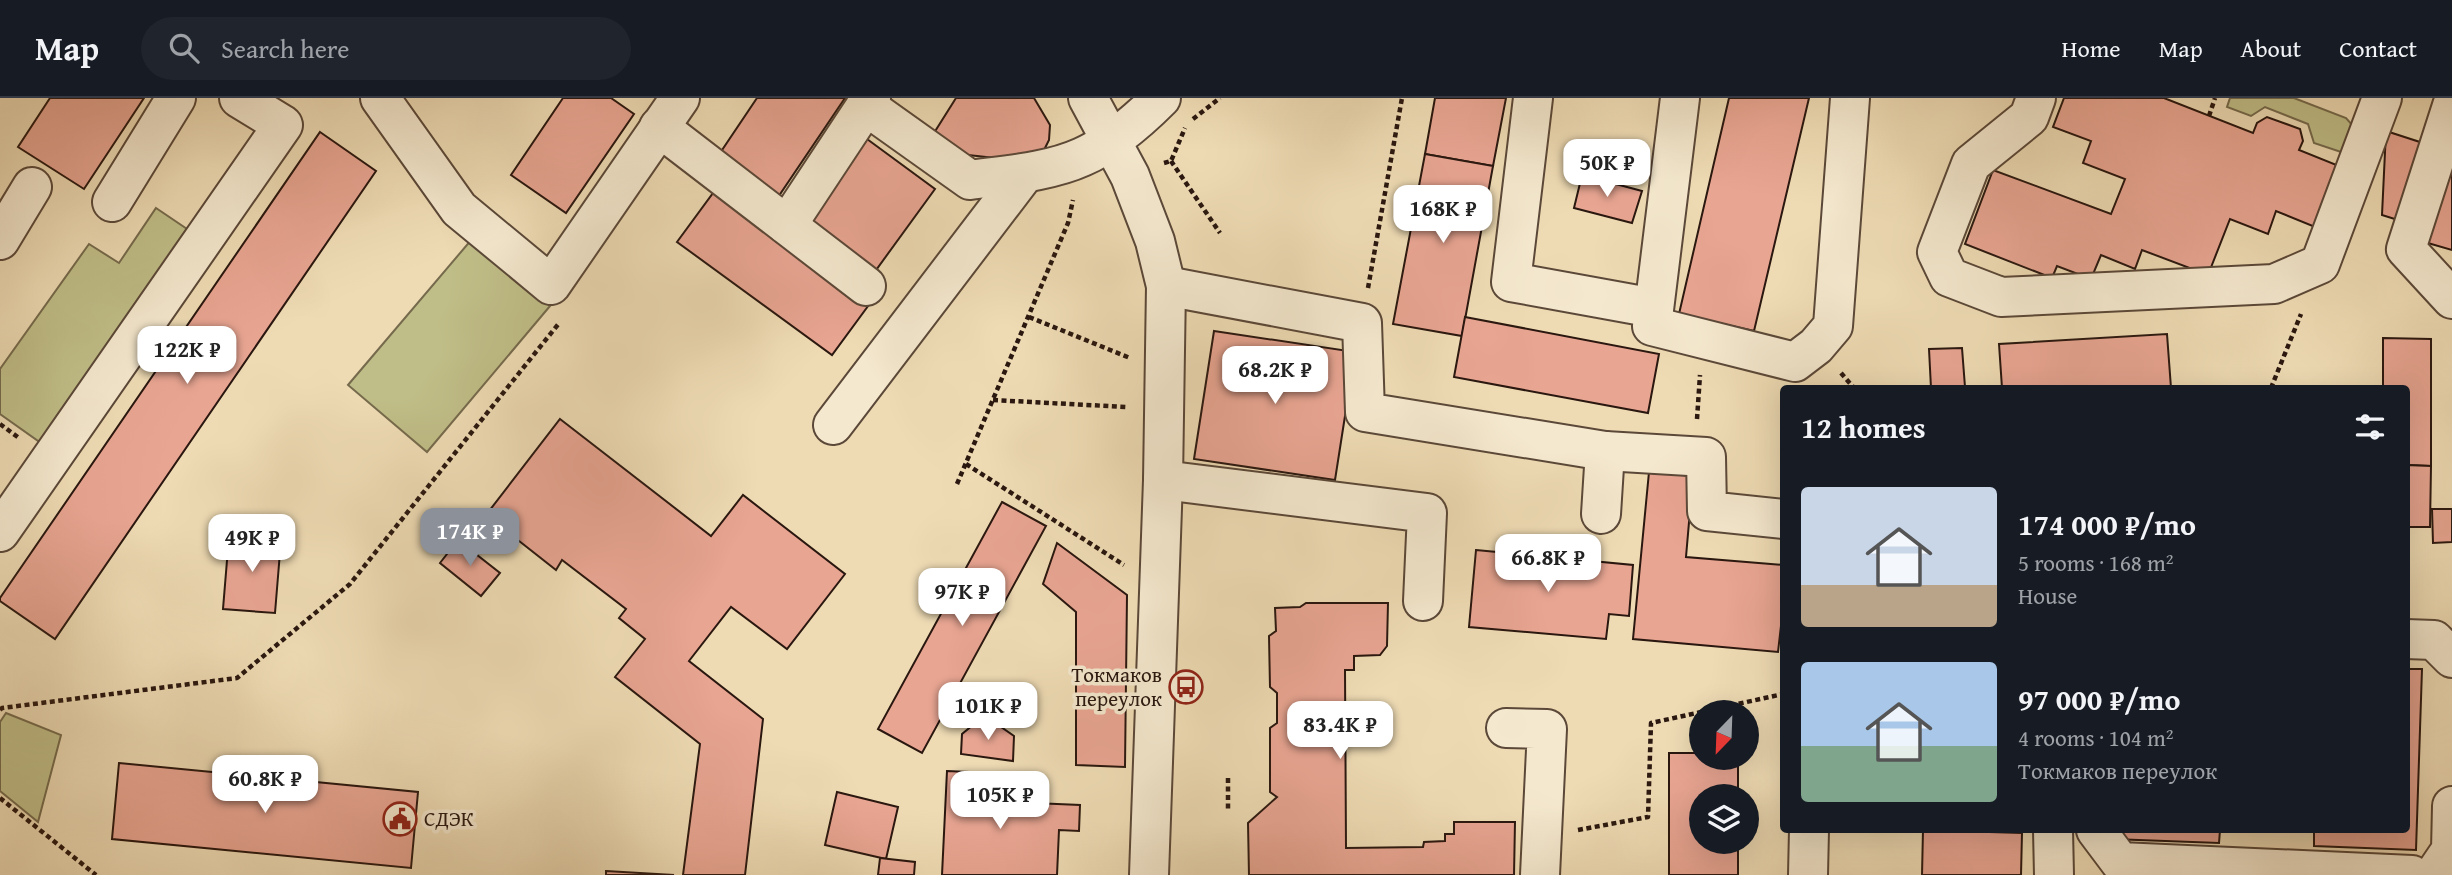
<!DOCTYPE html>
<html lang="en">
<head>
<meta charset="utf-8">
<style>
	:root { --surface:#171b24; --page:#20242c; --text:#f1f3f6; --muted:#9ea1a6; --line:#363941; --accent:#8c9099 }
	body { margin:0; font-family:"Gentium Book Plus",serif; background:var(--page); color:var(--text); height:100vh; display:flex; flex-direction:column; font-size:26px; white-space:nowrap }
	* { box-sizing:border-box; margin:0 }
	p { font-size:23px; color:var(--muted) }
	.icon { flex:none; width:38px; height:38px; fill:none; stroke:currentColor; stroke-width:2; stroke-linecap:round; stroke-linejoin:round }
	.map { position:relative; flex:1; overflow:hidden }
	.side { position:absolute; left:1780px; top:287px; width:630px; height:448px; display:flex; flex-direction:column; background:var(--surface); border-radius:7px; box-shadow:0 7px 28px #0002 }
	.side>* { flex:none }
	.needle { width:46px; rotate:203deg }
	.buttons { position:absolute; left:1689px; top:602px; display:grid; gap:14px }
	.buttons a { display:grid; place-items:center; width:70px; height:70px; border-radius:50%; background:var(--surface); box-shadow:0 7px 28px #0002; font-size:35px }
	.price { position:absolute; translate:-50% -60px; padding:0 16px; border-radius:14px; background:#fff; color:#222; font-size:23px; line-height:46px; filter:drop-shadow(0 2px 4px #0008) }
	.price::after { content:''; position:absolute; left:50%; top:42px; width:21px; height:16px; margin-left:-10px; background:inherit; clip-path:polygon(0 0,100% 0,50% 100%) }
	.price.current { background:var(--accent); color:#fff }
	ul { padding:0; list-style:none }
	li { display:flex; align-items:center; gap:21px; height:175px; padding:0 21px }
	li span { display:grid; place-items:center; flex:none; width:196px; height:140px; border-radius:7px; color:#555 }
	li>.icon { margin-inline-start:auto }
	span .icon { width:84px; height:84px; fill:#fffc; stroke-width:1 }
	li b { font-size:30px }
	h2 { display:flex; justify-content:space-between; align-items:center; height:84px; padding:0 21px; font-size:30px }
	header { display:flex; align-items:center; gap:42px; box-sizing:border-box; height:98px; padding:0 35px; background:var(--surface); border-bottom:2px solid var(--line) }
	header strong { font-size:33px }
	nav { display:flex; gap:38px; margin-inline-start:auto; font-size:24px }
	.search { width:490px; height:63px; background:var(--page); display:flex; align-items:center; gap:18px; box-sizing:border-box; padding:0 24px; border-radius:38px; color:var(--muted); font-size:26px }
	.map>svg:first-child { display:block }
	.green { fill:#c0be88; stroke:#756a4c; stroke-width:2 }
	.building { fill:#e8a592; stroke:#2a170f; stroke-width:2 }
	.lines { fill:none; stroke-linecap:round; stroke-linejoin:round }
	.minor-casing { stroke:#5b4838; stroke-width:42 }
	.path { stroke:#2a170f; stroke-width:4.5; stroke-dasharray:5 3.5; stroke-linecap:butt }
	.minor { stroke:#f4e8ce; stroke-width:38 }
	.labels { text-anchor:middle; stroke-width:7; stroke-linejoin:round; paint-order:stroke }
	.poi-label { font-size:21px; fill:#2a170f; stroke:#f4e8ce; text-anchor:end }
</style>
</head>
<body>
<header>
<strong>Map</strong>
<div class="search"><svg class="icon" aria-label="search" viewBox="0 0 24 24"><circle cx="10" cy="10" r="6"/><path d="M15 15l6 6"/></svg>Search here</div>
<nav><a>Home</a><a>Map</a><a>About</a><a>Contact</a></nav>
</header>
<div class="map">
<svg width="2452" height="777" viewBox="0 0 2452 777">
	<rect width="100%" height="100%" fill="#eedbb4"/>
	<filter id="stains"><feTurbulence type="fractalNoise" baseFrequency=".00286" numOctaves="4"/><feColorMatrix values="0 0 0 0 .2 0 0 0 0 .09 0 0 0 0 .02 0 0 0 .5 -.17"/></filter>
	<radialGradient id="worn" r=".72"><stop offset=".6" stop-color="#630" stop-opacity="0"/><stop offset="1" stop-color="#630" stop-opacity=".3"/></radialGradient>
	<g class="green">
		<polygon points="2230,0 2294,0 2346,20 2354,29 2344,55 2314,45 2308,26 2265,9 2251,18 2227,9"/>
		<polygon points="156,110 190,133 41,345 0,316 0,271 89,146 119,165"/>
		<polygon points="472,141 550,208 427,354 348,287"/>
		<polygon points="6,615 61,637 38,724 0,693 0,624"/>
	</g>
	<g class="building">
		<polygon points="50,0 144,0 84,91 18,49"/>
		<polygon points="563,0 611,0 634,16 566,115 511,77"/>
		<polygon points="757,0 845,0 772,108 712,67"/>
		<polygon points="956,0 1034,0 1050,27 1049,42 1042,56 1032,64 968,57 934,35"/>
		<polygon points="1435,0 1506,0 1493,68 1425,56"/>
		<polygon points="1729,0 1809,0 1754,233 1679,216"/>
		<polygon points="2064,0 2164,0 2253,35 2257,25 2267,19 2300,31 2303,43 2299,52 2339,68 2315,129 2276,113 2268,136 2230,121 2208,177 2142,152 2135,171 2101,157 2091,181 2057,168 2052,180 1965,146 1993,72 2111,116 2125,81 2083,65 2091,43 2053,29"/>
		<polygon points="2386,33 2426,46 2401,123 2382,117"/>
		<polygon points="320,34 376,73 55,541 0,503 0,500"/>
		<polygon points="867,41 935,91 871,179 803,129"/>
		<polygon points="2452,54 2452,152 2421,143"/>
		<polygon points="1425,56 1493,68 1462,238 1393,226"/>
		<polygon points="1582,77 1642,93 1632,125 1574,110"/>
		<polygon points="716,91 871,204 832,257 677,144"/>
		<polygon points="1465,219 1659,256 1648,315 1454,279"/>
		<polygon points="1214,233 1355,254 1335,382 1194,361"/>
		<polygon points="2167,236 2171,290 2002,290 1999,246"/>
		<polygon points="2383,240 2431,241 2431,368 2406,367 2406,290 2383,290"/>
		<polygon points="1962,250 1965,289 1931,290 1929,251"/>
		<polygon points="560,321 711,438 743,397 845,476 787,551 731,509 689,563 763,621 745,777 683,777 700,646 615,579 645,541 619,520 626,511 562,462 556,472 486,417"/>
		<polygon points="2406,367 2431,368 2430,429 2406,429"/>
		<polygon points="1649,374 1693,378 1686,459 1783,467 1783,510 1778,554 1633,541"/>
		<polygon points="1002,404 1046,428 922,655 878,631"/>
		<polygon points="2432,411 2452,411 2452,444 2433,445"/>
		<polygon points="229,438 281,442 275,515 223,511"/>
		<polygon points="458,442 500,475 481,498 440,465"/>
		<polygon points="1057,445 1127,497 1125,669 1076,667 1076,514 1043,486"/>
		<polygon points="1476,452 1633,467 1629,518 1609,516 1606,541 1469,529"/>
		<polygon points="1306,505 1388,505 1387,548 1380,557 1354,558 1354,572 1345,572 1346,750 1423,749 1424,744 1445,743 1445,736 1454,736 1454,724 1515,724 1514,777 1249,777 1248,725 1277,699 1270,694 1270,630 1277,625 1277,595 1270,589 1269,538 1276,533 1275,510 1300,509"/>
		<polygon points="2406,571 2422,571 2416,752 2314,748 2314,732 2406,732"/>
		<polygon points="981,624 1001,629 1014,638 1013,663 961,656 962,636 973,627"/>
		<polygon points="1669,655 1701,655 1701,660 1738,660 1738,698 1701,698 1701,744 1738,744 1738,777 1669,777"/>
		<polygon points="119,665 418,694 411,770 112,741"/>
		<polygon points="947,673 991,675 990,703 1080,707 1079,733 1059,732 1057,777 942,777"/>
		<polygon points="837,694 898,709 886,761 825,747"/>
		<polygon points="1923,732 2022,735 2021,777 1922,777"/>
		<polygon points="2112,732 2220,732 2219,745 2112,741"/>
		<polygon points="880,760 915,764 914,777 878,777"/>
		<polygon points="606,773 674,777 606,777"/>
	</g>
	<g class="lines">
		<defs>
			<g id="minor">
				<polyline points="380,0 459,111 551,187 680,0"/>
				<polyline points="1088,0 1130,78 1155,143 1166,188 1163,382 1149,777"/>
				<polyline points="1533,0 1511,184 1654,210"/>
				<polyline points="1680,0 1652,228 1795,264 1816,248 1833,228 1850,0"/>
				<polyline points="2036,0 2029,19 1971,66 1937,154 1949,179 2001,199 2274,186 2320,166 2382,0"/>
				<path d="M866 8 970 82C1006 77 1049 74 1082 59 1112 46 1138 23 1161 0"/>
				<polyline points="2452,8 2406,151 2452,201"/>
				<polyline points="659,29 866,188"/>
				<polyline points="112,104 176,0"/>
				<polyline points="787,127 871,0"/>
				<polyline points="0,142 32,89"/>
				<polyline points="1166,188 1362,225 1365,314 1605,353 1601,416"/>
				<polyline points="833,327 1025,75"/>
				<polyline points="1605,353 1706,359 1707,413 1783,421"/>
				<polyline points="1163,382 1427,415 1423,503"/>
				<polyline points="0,434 283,27 239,0"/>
				<polyline points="2406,541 2434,542 2452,560"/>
				<polyline points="1506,630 1547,631 1540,777"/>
				<polyline points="2053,732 2054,777"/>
				<polyline points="2096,732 2120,764 2412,777"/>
				<polyline points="1808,777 1809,732"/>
				<polyline points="2434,777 2451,752 2452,708"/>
			</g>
		</defs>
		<use href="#minor" class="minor-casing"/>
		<g class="path">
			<polyline points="2209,18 2215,0"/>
			<polyline points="1193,21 1220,0"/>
			<polyline points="1171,63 1220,135"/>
			<polyline points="1164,65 1171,63 1185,30"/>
			<polyline points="1368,190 1402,0"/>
			<polyline points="1029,219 1130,260"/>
			<polyline points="1841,275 1854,290"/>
			<polyline points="2271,290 2301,216"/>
			<polyline points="993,302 1126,309"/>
			<polyline points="1697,321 1700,277"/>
			<polyline points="0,326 19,340"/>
			<polyline points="966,366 1124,467"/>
			<polyline points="957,386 1068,125 1073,102"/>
			<polyline points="0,612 2,610 237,580 350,486 560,224"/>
			<polyline points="1228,680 1228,714"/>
			<polyline points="0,700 96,777"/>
			<polyline points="1578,732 1648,719 1651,625 1783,596"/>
		</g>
		<use href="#minor" class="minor"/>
	</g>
	<defs>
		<symbol id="bus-ring" viewBox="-11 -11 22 22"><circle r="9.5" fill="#f4e8ce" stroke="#8f2418" stroke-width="1.5"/><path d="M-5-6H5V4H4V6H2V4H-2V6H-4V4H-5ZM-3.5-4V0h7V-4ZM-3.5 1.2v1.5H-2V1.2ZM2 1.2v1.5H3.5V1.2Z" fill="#8f2418"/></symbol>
		<symbol id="civic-ring" viewBox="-11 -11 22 22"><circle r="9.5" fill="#f4e8ce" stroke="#8f2418" stroke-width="1.5"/><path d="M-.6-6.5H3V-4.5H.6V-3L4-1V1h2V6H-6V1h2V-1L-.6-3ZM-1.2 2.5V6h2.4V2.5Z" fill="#8f2418"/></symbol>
	</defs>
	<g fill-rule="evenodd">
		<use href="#bus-ring" x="1167" y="570" width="38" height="38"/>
		<use href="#civic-ring" x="381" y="702" width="38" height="38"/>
	</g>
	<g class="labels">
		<g class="poi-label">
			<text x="1162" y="584">Токмаков<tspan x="1162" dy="24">переулок</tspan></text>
			<text x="424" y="728" text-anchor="start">СДЭК</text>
		</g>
	</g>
	<rect width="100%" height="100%" filter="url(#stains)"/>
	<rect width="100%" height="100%" fill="url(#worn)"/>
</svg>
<div class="buttons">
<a><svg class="needle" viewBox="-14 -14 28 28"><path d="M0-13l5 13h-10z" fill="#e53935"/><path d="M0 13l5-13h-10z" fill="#9ea1a6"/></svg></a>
<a><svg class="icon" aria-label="layers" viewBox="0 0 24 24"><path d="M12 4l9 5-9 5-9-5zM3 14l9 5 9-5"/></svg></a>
</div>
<b class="price" style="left:1607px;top:101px">50K ₽</b>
<b class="price" style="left:1443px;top:147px">168K ₽</b>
<b class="price" style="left:187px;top:288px">122K ₽</b>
<b class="price" style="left:1275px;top:308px">68.2K ₽</b>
<b class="price current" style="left:470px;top:470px">174K ₽</b>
<b class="price" style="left:252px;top:476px">49K ₽</b>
<b class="price" style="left:1548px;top:496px">66.8K ₽</b>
<b class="price" style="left:962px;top:530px">97K ₽</b>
<b class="price" style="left:988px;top:644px">101K ₽</b>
<b class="price" style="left:1340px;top:663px">83.4K ₽</b>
<b class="price" style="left:265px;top:717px">60.8K ₽</b>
<b class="price" style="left:1000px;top:733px">105K ₽</b>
<section class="side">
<h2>12 homes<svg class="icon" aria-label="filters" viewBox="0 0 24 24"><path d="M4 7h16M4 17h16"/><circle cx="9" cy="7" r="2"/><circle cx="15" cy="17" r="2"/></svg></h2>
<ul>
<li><span style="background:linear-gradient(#c9d6e8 70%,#b9a48a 0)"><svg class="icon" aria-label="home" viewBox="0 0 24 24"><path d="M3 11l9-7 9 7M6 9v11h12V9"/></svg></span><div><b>174 000 ₽/mo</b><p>5 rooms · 168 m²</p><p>House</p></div></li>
<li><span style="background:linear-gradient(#a9c7e8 60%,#7fa58c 0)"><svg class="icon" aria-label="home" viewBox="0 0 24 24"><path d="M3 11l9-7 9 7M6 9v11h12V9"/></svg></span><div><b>97 000 ₽/mo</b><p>4 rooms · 104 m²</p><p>Токмаков переулок</p></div></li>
</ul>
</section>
</div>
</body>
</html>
